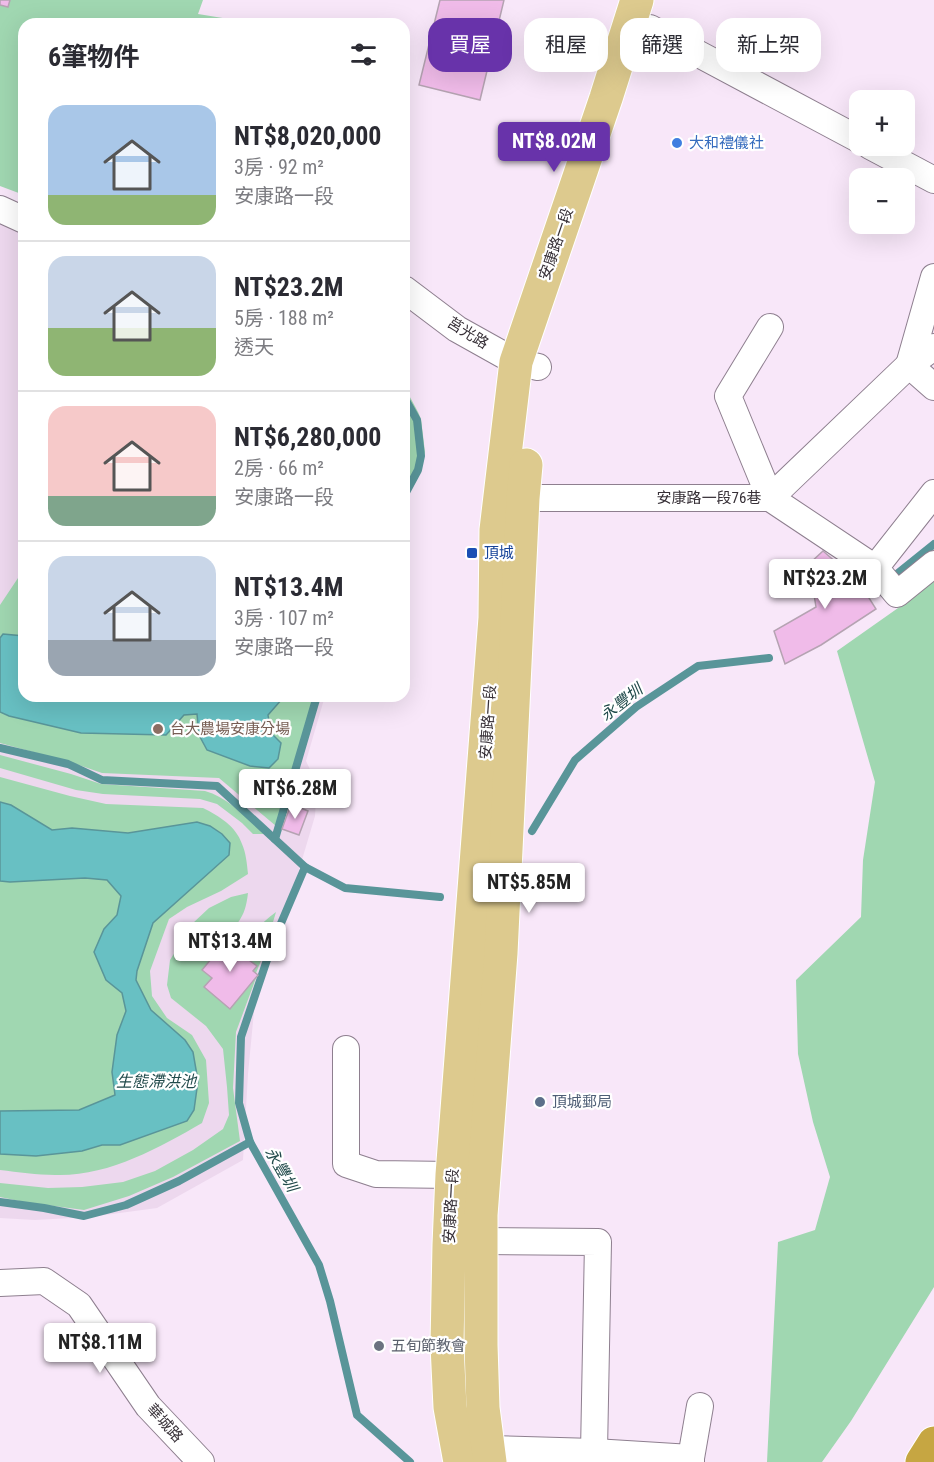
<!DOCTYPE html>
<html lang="zh-TW">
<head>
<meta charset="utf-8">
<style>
	:root { --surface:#fff; --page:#f7f7f7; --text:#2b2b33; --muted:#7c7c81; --line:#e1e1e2; --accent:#6833aa }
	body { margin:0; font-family:"Roboto Condensed","Noto Sans TC",sans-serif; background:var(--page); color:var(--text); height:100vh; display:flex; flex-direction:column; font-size:22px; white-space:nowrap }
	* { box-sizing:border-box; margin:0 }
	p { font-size:20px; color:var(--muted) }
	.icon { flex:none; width:33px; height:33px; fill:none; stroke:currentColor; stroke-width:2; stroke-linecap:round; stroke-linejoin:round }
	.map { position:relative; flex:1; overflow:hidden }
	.side { position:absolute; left:18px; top:18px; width:392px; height:684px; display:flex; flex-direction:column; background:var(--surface); border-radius:18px; box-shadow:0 6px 24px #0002 }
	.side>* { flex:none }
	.guide { position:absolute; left:428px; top:18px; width:416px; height:54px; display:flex; gap:12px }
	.buttons { position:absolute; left:849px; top:90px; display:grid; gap:12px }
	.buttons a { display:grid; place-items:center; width:66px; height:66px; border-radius:12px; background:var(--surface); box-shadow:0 6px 24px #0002; font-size:30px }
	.price { position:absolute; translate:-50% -51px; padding:0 14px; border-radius:6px; background:#fff; color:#222; font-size:20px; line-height:39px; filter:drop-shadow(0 2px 3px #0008) }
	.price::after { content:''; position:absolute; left:50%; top:36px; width:18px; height:14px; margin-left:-9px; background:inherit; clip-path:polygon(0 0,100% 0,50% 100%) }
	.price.current { background:var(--accent); color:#fff }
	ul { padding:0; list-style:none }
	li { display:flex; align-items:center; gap:18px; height:150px; padding:0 30px }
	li+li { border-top:2px solid var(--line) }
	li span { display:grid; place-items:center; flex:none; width:168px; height:120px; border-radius:18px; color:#555 }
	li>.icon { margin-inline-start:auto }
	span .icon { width:72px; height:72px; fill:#fffc; stroke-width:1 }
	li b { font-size:26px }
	h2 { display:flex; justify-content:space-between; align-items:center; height:72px; padding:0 30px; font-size:26px }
	.pill { padding:0 21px; border-radius:18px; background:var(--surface); box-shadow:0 6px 24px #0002; font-size:21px; line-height:54px }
	.pill.current { background:var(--accent); color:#fff }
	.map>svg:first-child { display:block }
	.built { fill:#edd8ee }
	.green { fill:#a0d7b1 }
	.water { fill:#68c0c3; stroke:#599599; stroke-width:1.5 }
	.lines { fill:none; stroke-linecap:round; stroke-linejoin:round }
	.stream { stroke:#599599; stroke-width:8 }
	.building { fill:#f0bbe9; stroke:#b5a3b2; stroke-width:1.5 }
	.minor-casing { stroke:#8e7f8f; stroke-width:28 }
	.major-casing { stroke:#fff; stroke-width:35 }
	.highway-casing { stroke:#fff; stroke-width:35 }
	.minor { stroke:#fff; stroke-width:26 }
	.major { stroke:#ddca8e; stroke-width:33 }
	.highway { stroke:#c6a642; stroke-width:33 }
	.shop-dot { fill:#3f7fe0; stroke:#fff; stroke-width:2 }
	.transit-dot { fill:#1a4fb4; stroke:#fff; stroke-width:2 }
	.education-dot { fill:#8d6e63; stroke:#fff; stroke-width:2 }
	.service-dot { fill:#5c6f8a; stroke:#fff; stroke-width:2 }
	.worship-dot { fill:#6b7280; stroke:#fff; stroke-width:2 }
	.labels { text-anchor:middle; stroke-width:4.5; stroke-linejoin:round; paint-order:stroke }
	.shop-label { font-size:15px; fill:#366cbe; stroke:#fff; text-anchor:start }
	.street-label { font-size:15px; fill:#373037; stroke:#fff }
	.transit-label { font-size:15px; fill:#164399; stroke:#fff; text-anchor:start }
	.education-label { font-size:15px; fill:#785e54; stroke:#fff; text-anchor:start }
	.service-label { font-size:15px; fill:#4e5e75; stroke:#fff; text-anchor:start }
	.worship-label { font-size:15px; fill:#5b616d; stroke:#fff; text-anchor:start }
	.water-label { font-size:16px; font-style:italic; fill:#214a4b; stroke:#fff }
</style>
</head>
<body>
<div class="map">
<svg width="934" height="1462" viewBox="0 0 934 1462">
	<rect width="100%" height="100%" fill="#f8e7f9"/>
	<polygon class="built" points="0,222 24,232 24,696 325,696 306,761 317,784 315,816 288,907 255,1001 248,1074 243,1160 157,1208 90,1217 35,1220 0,1218"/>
	<g class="green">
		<polygon points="0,0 203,0 198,14 235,20 234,24 24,24 24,195 0,186"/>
		<polygon points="404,386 418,412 421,419 425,452 421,471 404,501"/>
		<polygon points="24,569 24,696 316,696 276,826 219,778 102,773 73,763 0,743 0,605"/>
		<polygon points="934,581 934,1287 851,1421 822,1462 767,1462 778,1242 815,1230 830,1177 813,1122 798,1054 796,980 861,917 863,860 875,782 837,651 908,601"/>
		<path d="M0 755 71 774 101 784 205 791C229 798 246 817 264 834H253L242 823 217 804 200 799 103 794 76 790 0 768Z"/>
		<path d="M0 777 70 796 106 804 203 808C219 816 236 826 242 844 246 853 247 864 248 874L221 891 187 907 169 919 150 971 152 996 167 1018 192 1035 206 1060 209 1103 202 1123C159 1148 107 1177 55 1175 37 1175 18 1172 0 1170Z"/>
		<path d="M248 893C245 920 237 924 219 942L233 954 237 950 242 953C251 936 260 923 276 912L263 956 256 973 258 975 256 978 236 1032 233 1088 240 1141 173 1177 129 1196 84 1210 24 1202 0 1197V1183L48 1188 82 1187 123 1182 155 1171 193 1150 223 1129 229 1115 227 1087 223 1049 206 1026 171 998 167 985 170 960 193 923 209 908 231 897Z"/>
	</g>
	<g class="water">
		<polygon points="3,634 24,636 24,663 22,666 20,687 24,689 24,696 287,696 282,699 268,715 271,733 281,743 278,759 269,768 250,766 207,750 199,735 197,714 184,715 166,735 81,733 9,716 0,712 0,638"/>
		<polygon points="0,802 11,805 52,830 72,828 128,833 197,822 210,826 222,834 230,843 229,855 153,923 137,971 136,980 151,1010 185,1040 193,1052 198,1081 194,1110 187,1121 120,1145 102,1145 82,1151 36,1156 0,1154 0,1111 79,1110 115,1095 112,1072 117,1035 126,1011 122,993 106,980 94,952 104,929 117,915 121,896 107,880 85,878 10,882 0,881"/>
	</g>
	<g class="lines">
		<g class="stream">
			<polyline points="404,397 417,420 421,456 418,470 404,496"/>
			<polyline points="888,581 934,544"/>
			<polyline points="0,748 68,764 102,780 217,786 305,867 345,888 440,897"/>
			<polyline points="532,831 575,760 636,707 698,666 769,658"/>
			<polyline points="275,839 317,696"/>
			<polyline points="305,867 273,942 241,1037 239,1103 250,1142 319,1265 330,1301 357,1415 410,1462"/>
			<polyline points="0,1202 44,1208 84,1216 126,1205 179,1181 250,1142"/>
		</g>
	</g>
	<g class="building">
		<polygon points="0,0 10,0 8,7 0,5"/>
		<polygon points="440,0 504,0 480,100 419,85"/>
		<polygon points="823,551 859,582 876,609 821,645 785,664 774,631 816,607 809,564"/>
		<polygon points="291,804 308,811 299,835 282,829"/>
		<polygon points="251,937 258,941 249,960 257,966 253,971 258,975 230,1009 204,987 212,978 202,970 212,958 207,955 218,942 233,954 237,950 242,954"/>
	</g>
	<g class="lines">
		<defs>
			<g id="minor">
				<polyline points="650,28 860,140"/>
				<polyline points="870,146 934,180"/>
				<polyline points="0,209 24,220"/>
				<polyline points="934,277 909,365 934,347"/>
				<polyline points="404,289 457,329 516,362 538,367"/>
				<polyline points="770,327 728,396 770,498 909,365 934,387"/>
				<polyline points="523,498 770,498 875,568 934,493"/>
				<polyline points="875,568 897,594 934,564"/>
				<polyline points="346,1049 346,1164 376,1174 452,1175"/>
				<polyline points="481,1241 598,1242 594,1452"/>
				<polyline points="0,1283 44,1281 79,1305 148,1406 201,1462"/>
				<polyline points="488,1449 594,1452 691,1458 691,1462"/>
				<polyline points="691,1458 700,1406"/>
			</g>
			<g id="major">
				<polyline points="460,1462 450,1407 447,1345 449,1245 452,1175 495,618 496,530 516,362 606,98 637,0"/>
				<polyline points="490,1462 483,1408 481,1345 481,1215 501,953 523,498 526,465"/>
			</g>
			<polyline id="highway" points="922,1462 934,1443"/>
		</defs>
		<use href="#minor" class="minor-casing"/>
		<use href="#major" class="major-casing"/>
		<use href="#highway" class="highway-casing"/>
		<use href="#minor" class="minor"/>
		<use href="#major" class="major"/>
		<use href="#highway" class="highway"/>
	</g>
	<circle class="shop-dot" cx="677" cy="143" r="6"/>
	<rect class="transit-dot" x="466" y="547" width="12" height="12" rx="3"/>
	<circle class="education-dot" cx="158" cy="729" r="6"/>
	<circle class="service-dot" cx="540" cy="1102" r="6"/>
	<circle class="worship-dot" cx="379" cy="1346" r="6"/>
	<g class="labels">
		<g class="shop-label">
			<text x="689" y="148">大和禮儀社</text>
		</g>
		<g class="street-label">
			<text transform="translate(556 244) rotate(-71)" y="5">安康路一段</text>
			<text transform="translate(468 333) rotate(32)" y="5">莒光路</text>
			<text x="709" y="503">安康路一段76巷</text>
			<text transform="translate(488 722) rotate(-86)" y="5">安康路一段</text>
			<text transform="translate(451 1206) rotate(-87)" y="5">安康路一段</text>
			<text transform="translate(165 1423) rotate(48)" y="5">華城路</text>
		</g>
		<g class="transit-label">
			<text x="484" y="558">頂城</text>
		</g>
		<g class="education-label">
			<text x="170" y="734">台大農場安康分場</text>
		</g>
		<g class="service-label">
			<text x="552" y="1107">頂城郵局</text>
		</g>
		<g class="worship-label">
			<text x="391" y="1351">五旬節教會</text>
		</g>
		<g class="water-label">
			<text transform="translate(621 702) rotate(-38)" y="6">永豐圳</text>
			<text x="156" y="1087">生態滯洪池</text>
			<text transform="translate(282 1169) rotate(60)" y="6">永豐圳</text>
		</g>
	</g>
</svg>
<div class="buttons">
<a>+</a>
<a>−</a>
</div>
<b class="price current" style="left:554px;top:173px">NT$8.02M</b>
<b class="price" style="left:825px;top:610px">NT$23.2M</b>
<b class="price" style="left:295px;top:820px">NT$6.28M</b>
<b class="price" style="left:529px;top:914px">NT$5.85M</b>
<b class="price" style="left:230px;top:973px">NT$13.4M</b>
<b class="price" style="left:100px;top:1374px">NT$8.11M</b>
<div class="guide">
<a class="pill current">買屋</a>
<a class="pill">租屋</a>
<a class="pill">篩選</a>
<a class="pill">新上架</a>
</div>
<section class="side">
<h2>6筆物件<svg class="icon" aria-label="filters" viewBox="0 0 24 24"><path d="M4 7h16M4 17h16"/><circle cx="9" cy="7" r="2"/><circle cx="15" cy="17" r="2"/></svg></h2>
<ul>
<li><span style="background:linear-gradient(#a9c7e8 75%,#8fb573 0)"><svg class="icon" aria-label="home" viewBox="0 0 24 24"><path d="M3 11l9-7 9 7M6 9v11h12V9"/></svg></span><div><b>NT$8,020,000</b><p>3房 · 92 m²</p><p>安康路一段</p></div></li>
<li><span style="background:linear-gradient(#c9d6e8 60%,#8fb573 0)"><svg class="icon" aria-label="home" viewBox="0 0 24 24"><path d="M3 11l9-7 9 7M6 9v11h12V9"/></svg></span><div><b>NT$23.2M</b><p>5房 · 188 m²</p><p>透天</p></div></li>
<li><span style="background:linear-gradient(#f6c9c9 75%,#7fa58c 0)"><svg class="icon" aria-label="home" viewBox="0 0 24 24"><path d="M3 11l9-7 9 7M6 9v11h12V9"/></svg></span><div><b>NT$6,280,000</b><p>2房 · 66 m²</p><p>安康路一段</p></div></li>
<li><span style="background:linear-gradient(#c9d6e8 70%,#9aa5b1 0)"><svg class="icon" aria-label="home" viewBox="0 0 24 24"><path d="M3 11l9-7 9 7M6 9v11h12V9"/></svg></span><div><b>NT$13.4M</b><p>3房 · 107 m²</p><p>安康路一段</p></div></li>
</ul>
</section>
</div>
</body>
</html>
